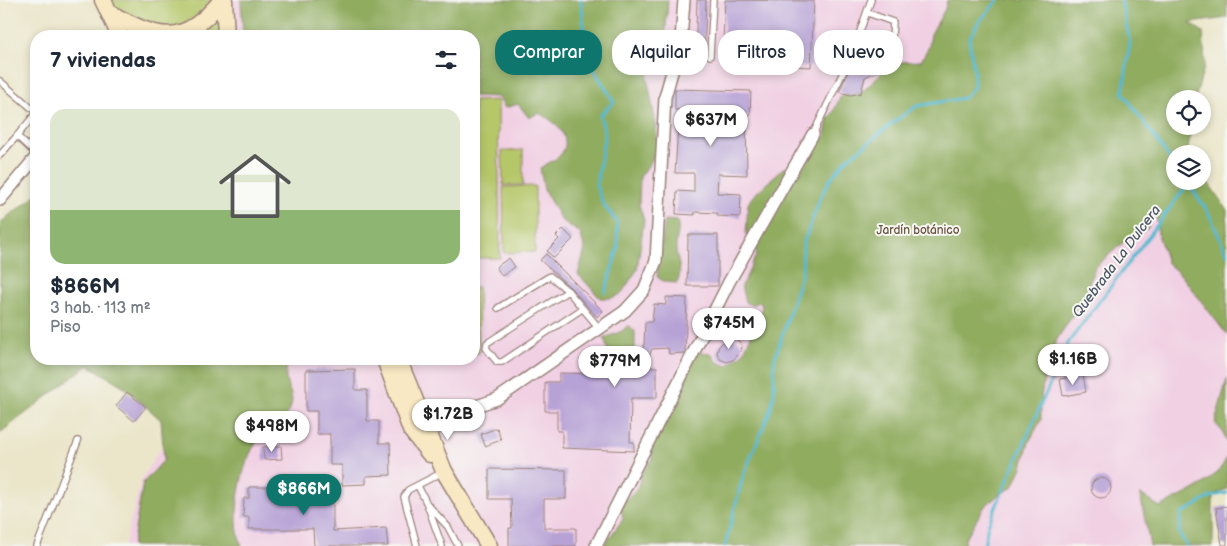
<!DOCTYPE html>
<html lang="es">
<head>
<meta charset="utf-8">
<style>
	:root { --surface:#fff; --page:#f2f2f3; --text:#1f2937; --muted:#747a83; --accent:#0f766e }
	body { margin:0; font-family:"Balsamiq Sans",sans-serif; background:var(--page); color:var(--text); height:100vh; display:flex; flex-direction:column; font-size:19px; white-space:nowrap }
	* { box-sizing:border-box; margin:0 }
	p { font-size:16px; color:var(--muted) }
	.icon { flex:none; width:28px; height:28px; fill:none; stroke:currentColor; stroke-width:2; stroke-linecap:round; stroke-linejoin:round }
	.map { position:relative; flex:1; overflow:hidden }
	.sheet { position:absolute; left:30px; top:30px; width:450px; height:335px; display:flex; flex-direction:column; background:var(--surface); border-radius:20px; box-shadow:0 2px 8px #0003 }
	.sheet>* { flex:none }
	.guide { position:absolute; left:495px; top:30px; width:475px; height:45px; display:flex; gap:10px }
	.controls { position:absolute; left:1166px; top:90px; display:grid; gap:10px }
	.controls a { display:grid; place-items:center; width:45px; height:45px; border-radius:50%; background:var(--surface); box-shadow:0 2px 8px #0003; font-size:25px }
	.price { position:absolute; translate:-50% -42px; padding:0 11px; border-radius:18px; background:#fff; color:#222; font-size:16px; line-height:32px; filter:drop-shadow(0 1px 2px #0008) }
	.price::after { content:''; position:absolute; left:50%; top:30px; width:15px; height:11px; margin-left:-8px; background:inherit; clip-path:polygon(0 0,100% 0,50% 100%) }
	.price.selected { background:var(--accent); color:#fff }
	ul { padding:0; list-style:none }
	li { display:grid; align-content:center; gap:10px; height:265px; padding:0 20px }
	li span { display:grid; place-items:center; height:155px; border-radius:15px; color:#555 }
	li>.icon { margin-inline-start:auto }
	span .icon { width:90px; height:90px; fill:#fffc; stroke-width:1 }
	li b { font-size:21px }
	h2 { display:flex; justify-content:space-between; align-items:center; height:60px; padding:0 20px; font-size:21px }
	.pill { padding:0 18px; border-radius:20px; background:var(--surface); box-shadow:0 2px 8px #0003; font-size:18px; line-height:45px }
	.pill.selected { background:var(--accent); color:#fff }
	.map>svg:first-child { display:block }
	.built { fill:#f1d0e3 }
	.green { fill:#b6c76b; stroke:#80734b }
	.forest { fill:#90ac5f; stroke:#6d6645 }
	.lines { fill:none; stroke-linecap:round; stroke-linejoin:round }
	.stream { stroke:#52b9d0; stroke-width:3 }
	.building { fill:#b7a2d6 }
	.lane-casing { stroke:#9a827a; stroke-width:8 }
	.street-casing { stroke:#9a827a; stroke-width:14 }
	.secondary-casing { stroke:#9a827a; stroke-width:19 }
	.lane { stroke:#fff; stroke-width:5.5 }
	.street { stroke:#fff; stroke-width:11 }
	.secondary { stroke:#f8e8c3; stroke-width:16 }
	.labels { text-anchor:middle; stroke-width:4; stroke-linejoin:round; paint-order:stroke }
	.park-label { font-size:12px; fill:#6a513e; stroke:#f6f6f2 }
	.water-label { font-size:14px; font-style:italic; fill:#4d5565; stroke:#f6f6f2 }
</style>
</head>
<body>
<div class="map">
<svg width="1227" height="546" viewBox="0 0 1227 546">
	<rect width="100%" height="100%" fill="#f6f6f2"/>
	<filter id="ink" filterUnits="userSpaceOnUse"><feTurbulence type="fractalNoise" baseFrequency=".02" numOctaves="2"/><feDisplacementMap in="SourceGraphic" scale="10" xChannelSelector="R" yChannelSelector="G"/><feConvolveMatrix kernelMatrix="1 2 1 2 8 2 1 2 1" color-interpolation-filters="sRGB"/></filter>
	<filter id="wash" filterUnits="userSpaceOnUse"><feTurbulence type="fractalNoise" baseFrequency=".0096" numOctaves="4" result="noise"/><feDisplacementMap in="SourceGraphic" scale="20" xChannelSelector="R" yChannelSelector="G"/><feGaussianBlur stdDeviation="1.12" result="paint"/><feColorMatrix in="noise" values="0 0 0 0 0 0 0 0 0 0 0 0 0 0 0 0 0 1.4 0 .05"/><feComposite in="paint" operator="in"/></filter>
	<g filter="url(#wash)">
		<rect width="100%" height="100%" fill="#ebe6ca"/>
		<polygon class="built" points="224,0 1185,0 1175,99 1175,181 1202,181 1203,175 1227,210 1227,489 1213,494 1190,546 124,546 142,478 175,425 90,359 474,359 474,36 226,36"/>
		<g class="green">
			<polygon points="103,0 224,0 226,36 120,36"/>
			<polygon points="498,100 500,258 474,258 474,101"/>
			<polygon points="523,150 523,185 503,185 502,151"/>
			<polygon points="535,186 535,252 504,253 503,187"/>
			<polygon points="474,287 478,287 479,353 474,353"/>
		</g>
		<g class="forest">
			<path d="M241 0H668L664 56 647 76 656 125 658 147 651 162 640 177 639 205 644 220 637 270 621 294 611 298H600L578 274 585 249 580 233 561 220 544 190 540 168C545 164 552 162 557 158 578 141 554 119 538 113L529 118 518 104 505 108 499 97 474 96V36H311C290 25 266 32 243 36Z"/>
			<path d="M947 0H1227V18L1190 23 1203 32 1205 64 1195 99H1175V126H1192L1187 154H1175V181H1202L1203 175 1227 210V335L1181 275 1167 263 1158 234 1156 212 1147 229 1126 240 1095 267 1082 302 1059 336 1047 359 1041 397V420L1029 442 1022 467 1013 487 1000 494 985 506 965 539V546H603L623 519 621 508 623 502 637 489 642 473 652 459V448L656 435 667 419 679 392 685 387 687 371 698 352 711 353 716 361 727 366 744 352 761 312 762 306 760 302 751 305 745 302 741 285C749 276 749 265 757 255L754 245 746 234 748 204 752 197 783 168H794L825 136 828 118 833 113 840 97 846 94 861 93 888 66 900 62 921 61 929 46 931 34 945 9Z"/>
			<path d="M36 194V359H290C278 384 296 390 291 406 286 420 268 429 259 439 241 460 230 521 242 546H132L143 483 164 460 161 420 123 386 88 365 0 433V224C11 211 25 206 36 194Z"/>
			<path d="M665 220 677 221C680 230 677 235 676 244 675 259 684 269 677 283L665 282 657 277Z"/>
			<polygon points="628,325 635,331 635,351 608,351 604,338 622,331"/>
			<polygon points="1227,379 1227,443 1223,432 1215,423"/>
			<path d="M1227 457V489L1213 495V546H1150L1140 494 1160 507C1184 494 1216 483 1227 457Z"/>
		</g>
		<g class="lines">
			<g class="stream">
				<polyline points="581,0 584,26 581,49 614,102 600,115 605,134 596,185 603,204 617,222 618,248 605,292"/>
				<polyline points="1121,0 1130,42 1123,93 1175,166"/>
				<polyline points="1186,181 1207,210 1227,254"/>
				<polyline points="725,546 743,476 770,411 774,394 774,361 802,273 803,244 821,196 831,178 845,161 898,119 917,106 964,98 974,87 974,71 969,39 978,23 998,0"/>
				<polyline points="984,546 988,525 1068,343 1188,184"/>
				<polyline points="1187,546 1179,533 1181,514 1212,496 1227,493"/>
			</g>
		</g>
		<g id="blocks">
			<g class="building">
				<polygon points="697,0 706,0 704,63 695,63"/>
				<polygon points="725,0 814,1 811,67 722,62"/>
				<polygon points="862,62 873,62 873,70 879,71 865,77 861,93 851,95 839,92 851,66 862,68"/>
				<polygon points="675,89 751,91 750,115 746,115 747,175 718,174 717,193 741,194 740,217 717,216 717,213 695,212 695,215 676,214 677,191 694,192 694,173 675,173 679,110 675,110"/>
				<polygon points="563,229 573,239 554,258 547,251 559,239 556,236"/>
				<polygon points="688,235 718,235 718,286 687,286"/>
				<polygon points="546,254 603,311 597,317 571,288 540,260"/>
				<polygon points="509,258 515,267 502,276 496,267"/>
				<polygon points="666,297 687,298 685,353 669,354 668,348 652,349 645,367 657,367 657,398 631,398 630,442 634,442 634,451 562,448 562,431 557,431 557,411 545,411 545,382 559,382 559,373 602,374 602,364 638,363 644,345 645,322 652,322 654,304 666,305"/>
				<polygon points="729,336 739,341 742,346 741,352 733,360 726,362 720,359 717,353 719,346"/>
				<polygon points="355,369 355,390 367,390 367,421 379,421 379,443 390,443 391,475 366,476 366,484 342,485 342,465 330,465 330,434 317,434 317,411 306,411 306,370"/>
				<polygon points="1083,375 1086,392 1063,396 1060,379"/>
				<polygon points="127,392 146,407 134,421 116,406"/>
				<polygon points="497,428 501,440 485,446 481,434"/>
				<polygon points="281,446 282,459 264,460 263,447"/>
				<polygon points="489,469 566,470 566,499 544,499 544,528 576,528 576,546 509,546 509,528 512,528 511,499 489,499"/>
				<circle cx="1101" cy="488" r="10"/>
				<polygon points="249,487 322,487 322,495 327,495 327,503 333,503 333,531 386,528 388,546 314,546 313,529 249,529 249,517 243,517 244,498 249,498"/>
				<polygon points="1227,506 1227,545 1222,545 1216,508"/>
			</g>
		</g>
	</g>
	<g filter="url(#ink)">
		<use href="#blocks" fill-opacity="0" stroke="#9a827a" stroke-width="1"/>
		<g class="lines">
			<defs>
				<g id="lane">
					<polyline points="868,13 893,22 891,51"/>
					<polyline points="710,56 713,0"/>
					<polyline points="0,81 36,112"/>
					<polyline points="813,134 852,54 871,0"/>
					<polyline points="17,136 36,113"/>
					<polyline points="0,155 17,136 36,154"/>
					<polyline points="568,291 487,343 486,348 497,362 502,362 582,309"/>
					<polyline points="498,308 550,276 568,291 600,329"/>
					<polyline points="418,486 427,504 442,546"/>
					<polyline points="428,505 448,527 458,546"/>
					<polyline points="37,546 78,441"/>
					<polyline points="417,546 404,497 408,490 443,472"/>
				</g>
				<g id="street">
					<polyline points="0,200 36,157"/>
					<polyline points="418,426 497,399 625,311 644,290 656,261 665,97 681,40 684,0"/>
					<polyline points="596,546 729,282 813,134"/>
				</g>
				<g id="secondary">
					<polyline points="103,0 120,36"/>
					<polyline points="224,0 226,36"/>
					<path d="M109 13C160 40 182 48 222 0"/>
					<polyline points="385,359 411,430 430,454"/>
					<polyline points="398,359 444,471 489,546"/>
				</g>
			</defs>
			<use href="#lane" class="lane-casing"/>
			<use href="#street" class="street-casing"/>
			<use href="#secondary" class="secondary-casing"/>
			<use href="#lane" class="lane"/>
			<use href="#street" class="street"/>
			<use href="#secondary" class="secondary"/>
		</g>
	</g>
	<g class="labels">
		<g class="park-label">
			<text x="918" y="234">Jardín botánico</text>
		</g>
		<g class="water-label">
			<text transform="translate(1116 261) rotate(-53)" y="5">Quebrada La Dulcera</text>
		</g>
	</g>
</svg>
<div class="controls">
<a><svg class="icon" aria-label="locate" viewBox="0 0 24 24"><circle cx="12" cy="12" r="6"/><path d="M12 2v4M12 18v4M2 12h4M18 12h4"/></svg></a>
<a><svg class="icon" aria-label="layers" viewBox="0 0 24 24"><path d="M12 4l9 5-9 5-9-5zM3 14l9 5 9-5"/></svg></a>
</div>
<b class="price" style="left:711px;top:147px">$637M</b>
<b class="price" style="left:729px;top:350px">$745M</b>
<b class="price" style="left:1073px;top:386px">$1.16B</b>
<b class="price" style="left:615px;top:388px">$779M</b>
<b class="price" style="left:448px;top:441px">$1.72B</b>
<b class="price" style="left:272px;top:453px">$498M</b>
<b class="price selected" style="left:304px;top:516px">$866M</b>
<div class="guide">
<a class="pill selected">Comprar</a>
<a class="pill">Alquilar</a>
<a class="pill">Filtros</a>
<a class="pill">Nuevo</a>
</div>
<section class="sheet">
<h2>7 viviendas<svg class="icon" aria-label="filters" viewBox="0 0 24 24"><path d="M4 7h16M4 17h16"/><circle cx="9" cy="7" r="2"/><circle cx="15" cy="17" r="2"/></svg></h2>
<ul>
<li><span style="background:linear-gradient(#dfe7d0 65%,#8fb573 0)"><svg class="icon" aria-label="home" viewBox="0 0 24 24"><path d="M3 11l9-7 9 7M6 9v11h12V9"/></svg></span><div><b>$866M</b><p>3 hab. · 113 m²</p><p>Piso</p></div></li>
</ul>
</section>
</div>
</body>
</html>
